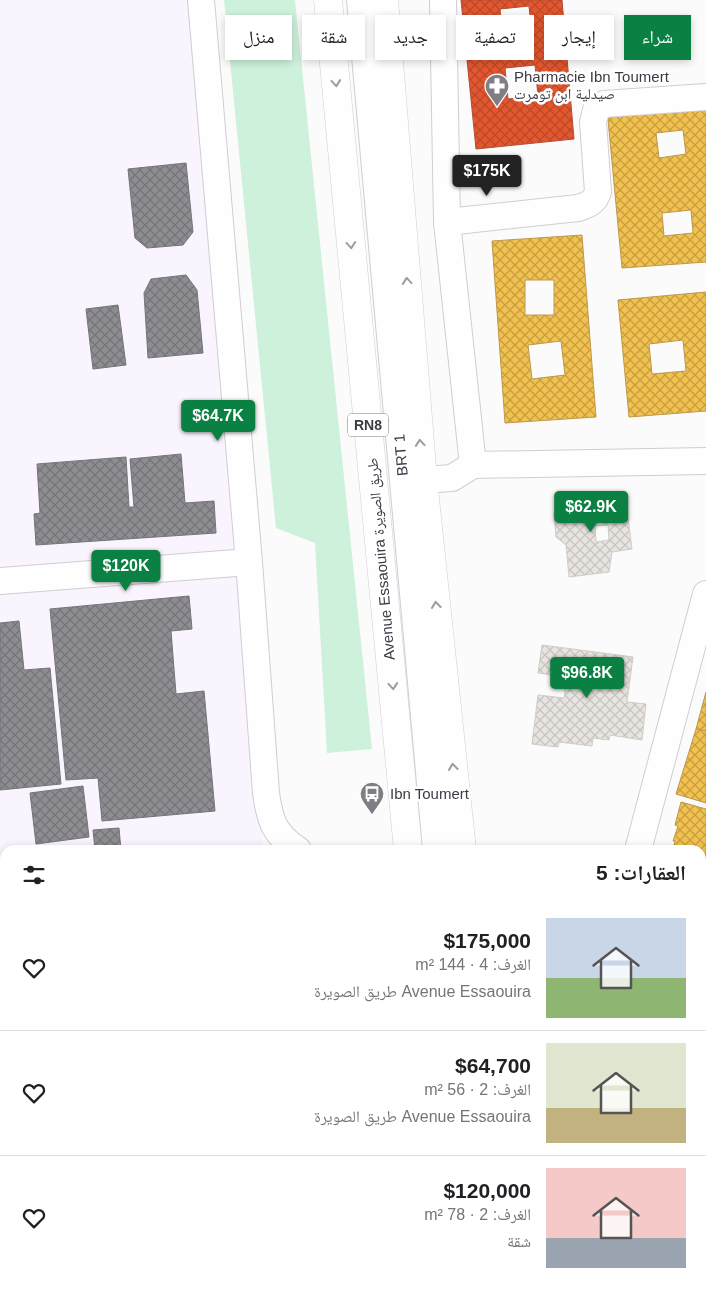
<!DOCTYPE html>
<html lang="ar">
<head>
<meta charset="utf-8">
<style>
	:root { --surface:#fff; --page:#f2f2f2; --text:#202124; --muted:#757577; --line:#e0e0e0; --accent:#0b8043 }
	body { margin:0; font-family:Arial,"Noto Naskh Arabic",sans-serif; background:var(--page); color:var(--text); direction:rtl; height:100vh; display:flex; flex-direction:column; font-size:19px; white-space:nowrap }
	* { box-sizing:border-box; margin:0 }
	p { font-size:16px; color:var(--muted) }
	.icon { flex:none; width:28px; height:28px; fill:none; stroke:currentColor; stroke-width:2; stroke-linecap:round; stroke-linejoin:round }
	.map { position:relative; flex:1; overflow:hidden; direction:ltr }
	.drawer { position:absolute; left:0px; top:845px; width:706px; height:446px; display:flex; flex-direction:column; background:var(--surface); border-radius:15px 15px 0 0; box-shadow:0 2px 8px #0003; direction:rtl }
	.drawer>* { flex:none }
	.top-card { position:absolute; left:15px; top:15px; width:676px; height:45px; direction:rtl; display:flex; gap:10px }
	.price { position:absolute; translate:-50% -42px; padding:0 11px; border-radius:5px; background:var(--accent); color:#fff; font-size:16px; line-height:32px; filter:drop-shadow(0 1px 2px #0008) }
	.price::after { content:''; position:absolute; left:50%; top:30px; width:15px; height:11px; margin-left:-8px; background:inherit; clip-path:polygon(0 0,100% 0,50% 100%) }
	.price.current { background:#222; color:#fff }
	ul { padding:0; list-style:none }
	li { display:flex; align-items:center; gap:15px; height:125px; padding:0 20px }
	li+li { border-top:1px solid var(--line) }
	li span { display:grid; place-items:center; flex:none; width:140px; height:100px; border-radius:0px; color:#555 }
	li>.icon { margin-inline-start:auto }
	span .icon { width:60px; height:60px; fill:#fffc; stroke-width:1 }
	li b { font-size:21px }
	h2 { display:flex; justify-content:space-between; align-items:center; height:60px; padding:0 20px; font-size:21px }
	.pill { padding:0 18px; border-radius:0px; background:var(--surface); box-shadow:0 2px 8px #0003; font-size:18px; line-height:45px }
	.pill.current { background:var(--accent); color:#fff }
	.map>svg:first-child { display:block }
	.built { fill:#f9f4fd }
	.grass { fill:#cdf1da }
	.homes { fill:url(#homes-cross-hatch); stroke:#bc984b; fill-rule:evenodd }
	.shops { fill:url(#shops-cross-hatch); stroke:#b24e35; fill-rule:evenodd }
	.industry { fill:url(#industry-cross-hatch); stroke:#76747b }
	.building { fill:url(#building-cross-hatch); stroke:#d0ccc7; fill-rule:evenodd }
	.lines { fill:none; stroke-linecap:round; stroke-linejoin:round }
	.minor-casing { stroke:#d0cdd3; stroke-width:28 }
	.major-casing { stroke:#d0cdd3; stroke-width:29 }
	.minor { stroke:#fefefe; stroke-width:26 }
	.major { stroke:#fefefe; stroke-width:28 }
	.oneway { stroke:#9e9ca2 }
	.labels { text-anchor:middle; stroke-width:5; stroke-linejoin:round; paint-order:stroke }
	.shield { fill:#fff; stroke:#79747d; stroke-width:1 }
	.shield-label { font-size:14px; font-weight:bold; fill:#3f3945 }
	.poi-label { font-size:15px; fill:#3f3945; stroke:#fff; text-anchor:start }
	.street-label { font-size:15px; fill:#3f3945; stroke:#fff }
</style>
</head>
<body>
<div class="map">
<svg width="706" height="1291" viewBox="0 0 706 1291">
	<defs>
		<pattern id="homes-cross-hatch" width="8" height="8" patternUnits="userSpaceOnUse" patternTransform="scale(1.25)"><rect width="8" height="8" fill="#f2c14e"/><path d="M0 0l8 8M0 8l8-8" fill="none" stroke="#c59e43"/></pattern>
		<pattern id="shops-cross-hatch" width="8" height="8" patternUnits="userSpaceOnUse" patternTransform="scale(1.25)"><rect width="8" height="8" fill="#e4572e"/><path d="M0 0l8 8M0 8l8-8" fill="none" stroke="#ba4929"/></pattern>
		<pattern id="industry-cross-hatch" width="8" height="8" patternUnits="userSpaceOnUse" patternTransform="scale(1.25)"><rect width="8" height="8" fill="#8d8d92"/><path d="M0 0l8 8M0 8l8-8" fill="none" stroke="#757479"/></pattern>
		<pattern id="building-cross-hatch" width="8" height="8" patternUnits="userSpaceOnUse" patternTransform="scale(1.25)"><rect width="8" height="8" fill="#e8e4df"/><path d="M0 0l8 8M0 8l8-8" fill="none" stroke="#c8c4c1"/></pattern>
	</defs>
	<rect width="100%" height="100%" fill="#fbfbfb"/>
	<polygon class="built" points="0,0 194,0 263,850 5,850 5,1075 0,1074"/>
	<polygon class="grass" points="224,0 295,0 372,749 327,753 315,543 276,528"/>
	<g class="homes">
		<path d="M706 101V262L622 268 607 109ZM683 130 686 154 659 158 656 133ZM691 210 693 233 664 236 662 213Z"/>
		<path d="M582 235 596 417 505 423 492 241ZM525 280H554V315H525ZM561 341 565 375 532 379 528 345Z"/>
		<path d="M706 292V411L629 417 618 300ZM683 340 686 371 652 374 649 344Z"/>
		<polygon points="706,692 706,731 696,729"/>
		<polygon points="696,729 706,731 706,803 676,794"/>
		<polygon points="681,802 706,809 706,865 701,864 701,850 673,850 675,841 673,841 678,826 675,825"/>
		<polygon points="701,903 706,905 706,1028 701,1026"/>
		<polygon points="706,1077 706,1133 701,1131 701,1093"/>
	</g>
	<path class="shops" d="M461 0H562L574 139 476 149ZM529 6 532 37 503 40 500 9ZM535 65 538 96 508 99 505 68Z"/>
	<g class="industry">
		<polygon points="186,163 193,232 183,245 147,248 135,238 128,169"/>
		<polygon points="186,275 197,290 203,353 148,358 144,293 151,279"/>
		<polygon points="118,305 126,365 93,369 86,309"/>
		<polygon points="181,454 185,503 214,501 216,533 36,545 34,514 40,513 37,464 126,457 129,507 134,507 130,459"/>
		<polygon points="189,596 192,629 171,631 176,694 204,691 215,811 102,821 98,778 66,780 50,609"/>
		<polygon points="19,621 24,670 50,668 61,784 0,790 0,623"/>
		<polygon points="83,786 89,837 36,844 30,793"/>
		<polygon points="119,828 121,850 95,850 93,830"/>
		<rect x="0" y="992" width="5" height="35"/>
	</g>
	<g class="building">
		<path d="M612 492 617 520 628 518 632 549 612 552 609 572 569 577 566 545 556 537 554 513 566 497ZM608 525 609 540 596 542 595 526Z"/>
		<polygon points="542,645 633,657 627,702 646,704 642,740 610,735 609,740 593,738 592,746 559,742 558,747 532,744 538,695 564,698 567,677 538,673"/>
		<polygon points="701,1248 705,1291 651,1291 650,1286 701,1286"/>
		<polygon points="570,1286 647,1286 647,1291 571,1291"/>
	</g>
	<g class="lines">
		<defs>
			<g id="minor">
				<path d="M201 0 249 562 266 793C270 821 274 834 298 850"/>
				<polyline points="360,0 436,850"/>
				<path d="M447 222 578 208C588 205 595 202 598 192L593 122 596 110 604 104 706 97"/>
				<polyline points="473,465 706,461"/>
				<polyline points="423,480 452,478 473,465 447,222 443,0"/>
				<polyline points="0,581 249,562"/>
				<polyline points="638,850 706,594"/>
				<polyline points="701,892 706,893"/>
				<polyline points="701,1064 706,1063"/>
				<polyline points="0,1086 5,1087"/>
				<polyline points="0,1115 5,1115"/>
				<polyline points="701,1157 706,1158"/>
				<polyline points="471,1286 471,1291"/>
			</g>
			<g id="major">
				<polyline points="328,0 408,850"/>
				<polyline points="384,0 423,480 462,850"/>
				<polyline points="444,1286 444,1291"/>
				<polyline points="499,1286 500,1291"/>
			</g>
		</defs>
		<use href="#minor" class="minor-casing"/>
		<use href="#major" class="major-casing"/>
		<use href="#minor" class="minor"/>
		<use href="#major" class="major"/>
	</g>
	<defs><path id="oneway-chevron" d="M-2-3.5L2.5 0L-2 3.5" fill="none" stroke-width="1.6" stroke-linecap="round" stroke-linejoin="round" transform="scale(1.25)"/></defs>
	<g class="oneway">
		<use href="#oneway-chevron" transform="translate(336 83) rotate(85)"/>
		<use href="#oneway-chevron" transform="translate(351 245) rotate(85)"/>
		<use href="#oneway-chevron" transform="translate(407 281) rotate(-95)"/>
		<use href="#oneway-chevron" transform="translate(420 443) rotate(-95)"/>
		<use href="#oneway-chevron" transform="translate(436 605) rotate(-96)"/>
		<use href="#oneway-chevron" transform="translate(393 686) rotate(85)"/>
		<use href="#oneway-chevron" transform="translate(453 767) rotate(-96)"/>
	</g>
	<defs>
		<symbol id="pharmacy-pin" viewBox="-11 -11 22 30"><path d="M0 17L-7.5 6A9.5 9.5 0 1 1 7.5 6Z" fill="#817d85" stroke="#fff"/><path d="M-2-6h4v4h4v4h-4v4h-4v-4h-4v-4h4Z" fill="#fff"/></symbol>
		<symbol id="bus-pin" viewBox="-11 -11 22 30"><path d="M0 17L-7.5 6A9.5 9.5 0 1 1 7.5 6Z" fill="#817d85" stroke="#fff"/><path d="M-5-6H5V4H4V6H2V4H-2V6H-4V4H-5ZM-3.5-4V0h7V-4ZM-3.5 1.2v1.5H-2V1.2ZM2 1.2v1.5H3.5V1.2Z" fill="#fff"/></symbol>
	</defs>
	<g fill-rule="evenodd">
		<use href="#pharmacy-pin" x="483" y="72" width="28" height="38"/>
		<use href="#bus-pin" x="358" y="780" width="28" height="38"/>
	</g>
	<g class="labels">
		<rect class="shield" x="348" y="413.5" width="40" height="23" rx="4"/>
		<g class="shield-label">
			<text x="368" y="430">RN8</text>
		</g>
		<g class="poi-label">
			<text x="514" y="82">Pharmacie Ibn Toumert<tspan x="514" dy="17">صيدلية ابن تومرت</tspan></text>
			<text x="390" y="799">Ibn Toumert</text>
		</g>
		<g class="street-label">
			<text transform="translate(401 455) rotate(-95)" y="5">BRT 1</text>
			<text transform="translate(381 559) rotate(-95)" y="5">Avenue Essaouira طريق الصويرة</text>
		</g>
	</g>
</svg>
<b class="price current" style="left:487px;top:197px">$175K</b>
<b class="price" style="left:218px;top:442px">$64.7K</b>
<b class="price" style="left:591px;top:533px">$62.9K</b>
<b class="price" style="left:126px;top:592px">$120K</b>
<b class="price" style="left:587px;top:699px">$96.8K</b>
<div class="top-card">
<a class="pill current">شراء</a>
<a class="pill">إيجار</a>
<a class="pill">تصفية</a>
<a class="pill">جديد</a>
<a class="pill">شقة</a>
<a class="pill">منزل</a>
</div>
<section class="drawer">
<h2>العقارات: 5<svg class="icon" aria-label="filters" viewBox="0 0 24 24"><path d="M4 7h16M4 17h16"/><circle cx="9" cy="7" r="2"/><circle cx="15" cy="17" r="2"/></svg></h2>
<ul>
<li><span style="background:linear-gradient(#c9d6e8 60%,#8fb573 0)"><svg class="icon" aria-label="home" viewBox="0 0 24 24"><path d="M3 11l9-7 9 7M6 9v11h12V9"/></svg></span><div><b>$175,000</b><p>الغرف: 4 · 144 m²</p><p>Avenue Essaouira طريق الصويرة</p></div><svg class="icon" aria-label="heart" viewBox="0 0 24 24"><path d="M12 20l-8-8c-3-5 5-10 8-4 3-6 11-1 8 4z"/></svg></li>
<li><span style="background:linear-gradient(#dfe7d0 65%,#c2b280 0)"><svg class="icon" aria-label="home" viewBox="0 0 24 24"><path d="M3 11l9-7 9 7M6 9v11h12V9"/></svg></span><div><b>$64,700</b><p>الغرف: 2 · 56 m²</p><p>Avenue Essaouira طريق الصويرة</p></div><svg class="icon" aria-label="heart" viewBox="0 0 24 24"><path d="M12 20l-8-8c-3-5 5-10 8-4 3-6 11-1 8 4z"/></svg></li>
<li><span style="background:linear-gradient(#f6c9c9 70%,#9aa5b1 0)"><svg class="icon" aria-label="home" viewBox="0 0 24 24"><path d="M3 11l9-7 9 7M6 9v11h12V9"/></svg></span><div><b>$120,000</b><p>الغرف: 2 · 78 m²</p><p>شقة</p></div><svg class="icon" aria-label="heart" viewBox="0 0 24 24"><path d="M12 20l-8-8c-3-5 5-10 8-4 3-6 11-1 8 4z"/></svg></li>
</ul>
</section>
</div>
</body>
</html>
